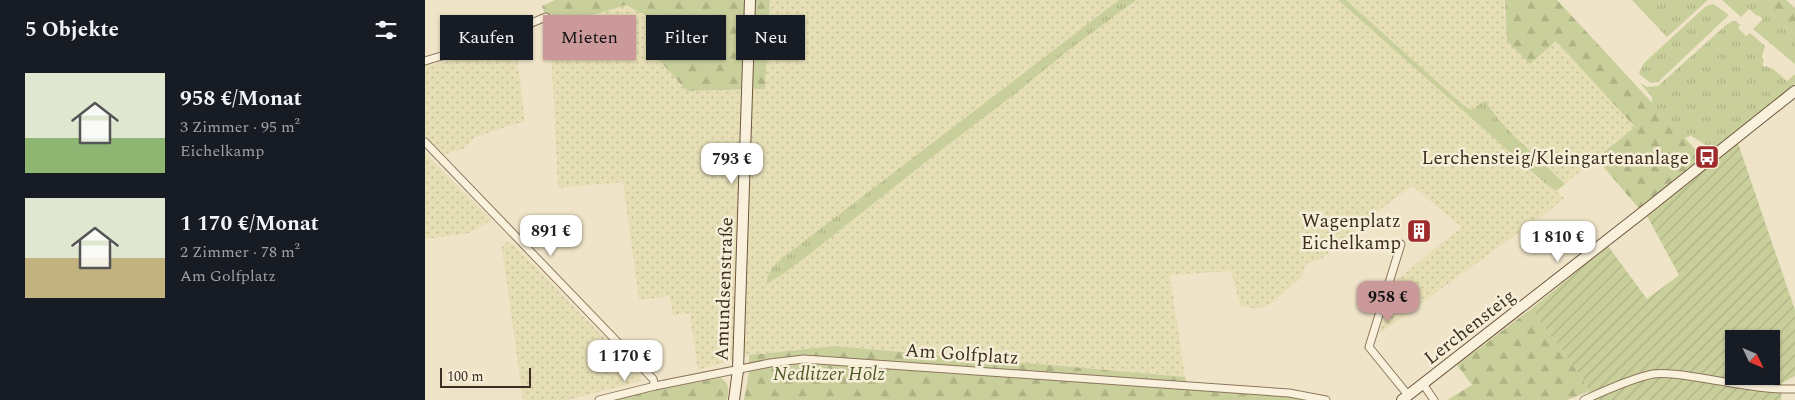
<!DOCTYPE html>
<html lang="de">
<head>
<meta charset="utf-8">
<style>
	:root { --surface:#171b24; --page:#20242c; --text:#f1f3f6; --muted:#9ea1a6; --accent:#cc999b }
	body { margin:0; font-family:Spectral,serif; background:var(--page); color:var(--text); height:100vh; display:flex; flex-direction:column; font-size:19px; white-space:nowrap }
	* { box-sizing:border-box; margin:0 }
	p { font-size:16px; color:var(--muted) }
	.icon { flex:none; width:28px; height:28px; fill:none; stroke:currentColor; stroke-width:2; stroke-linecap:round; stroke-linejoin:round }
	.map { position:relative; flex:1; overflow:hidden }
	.details { display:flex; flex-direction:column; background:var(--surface); width:425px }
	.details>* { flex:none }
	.guide { position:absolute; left:15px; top:15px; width:475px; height:45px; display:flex; gap:10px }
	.needle { width:32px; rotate:134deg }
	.tools { position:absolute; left:1300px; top:330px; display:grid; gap:10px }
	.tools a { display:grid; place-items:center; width:55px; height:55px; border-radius:0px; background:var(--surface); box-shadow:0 1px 4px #0004; font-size:25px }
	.scale { position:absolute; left:15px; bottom:12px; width:91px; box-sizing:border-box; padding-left:5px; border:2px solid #3d2e20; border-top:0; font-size:14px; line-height:18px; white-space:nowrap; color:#3d2e20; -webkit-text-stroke:4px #f7eed8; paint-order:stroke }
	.price { position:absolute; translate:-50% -42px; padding:0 11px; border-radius:10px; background:#fff; color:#222; font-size:16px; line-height:32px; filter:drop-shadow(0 1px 2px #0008) }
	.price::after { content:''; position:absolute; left:50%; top:30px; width:15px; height:11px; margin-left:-8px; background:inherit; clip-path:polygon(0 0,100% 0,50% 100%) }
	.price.on { background:var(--accent); color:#111 }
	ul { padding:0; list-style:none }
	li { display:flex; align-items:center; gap:15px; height:125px; padding:0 25px }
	li span { display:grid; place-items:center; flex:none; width:140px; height:100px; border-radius:0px; color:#555 }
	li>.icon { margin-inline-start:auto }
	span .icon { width:60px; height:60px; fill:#fffc; stroke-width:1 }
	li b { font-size:21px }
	h2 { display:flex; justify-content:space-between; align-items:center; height:60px; padding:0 25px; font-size:21px }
	.chip { padding:0 18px; border-radius:0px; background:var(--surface); box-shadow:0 1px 4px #0004; font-size:18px; line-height:45px }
	.chip.on { background:var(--accent); color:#111 }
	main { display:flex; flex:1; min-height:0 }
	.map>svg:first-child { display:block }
	.farmland { fill:url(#farmland-dots) }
	.grass { fill:url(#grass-tufts) }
	.forest { fill:url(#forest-firs) }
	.garden { fill:url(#garden-furrows); fill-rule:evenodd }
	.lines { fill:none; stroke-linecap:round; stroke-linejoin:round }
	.street-casing { stroke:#8d765c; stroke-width:9 }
	.secondary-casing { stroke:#6f573f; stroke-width:12 }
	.street { stroke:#faf1dc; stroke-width:7 }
	.secondary { stroke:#faf1dc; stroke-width:10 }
	.labels { text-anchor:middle; stroke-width:5; stroke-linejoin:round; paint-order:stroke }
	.poi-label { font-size:19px; fill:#3d2e20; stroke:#f7eed8; text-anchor:end }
	.street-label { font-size:19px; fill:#3d2e20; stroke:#f7eed8 }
	.park-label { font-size:19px; font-style:italic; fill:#4d5a26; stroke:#f7eed8 }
</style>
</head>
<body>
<main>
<section class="details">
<h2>5 Objekte<svg class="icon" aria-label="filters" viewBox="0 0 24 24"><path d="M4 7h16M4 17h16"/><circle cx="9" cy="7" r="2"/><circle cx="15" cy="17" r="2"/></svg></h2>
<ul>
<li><span style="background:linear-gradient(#dfe7d0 65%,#8fb573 0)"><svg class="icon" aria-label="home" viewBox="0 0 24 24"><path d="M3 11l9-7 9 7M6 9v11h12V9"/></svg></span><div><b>958 €/Monat</b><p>3 Zimmer · 95 m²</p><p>Eichelkamp</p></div></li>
<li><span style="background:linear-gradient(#dfe7d0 60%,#c2b280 0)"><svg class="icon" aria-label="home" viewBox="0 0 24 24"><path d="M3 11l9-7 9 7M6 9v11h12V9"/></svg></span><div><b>1 170 €/Monat</b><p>2 Zimmer · 78 m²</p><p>Am Golfplatz</p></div></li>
</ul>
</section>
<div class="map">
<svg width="1370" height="400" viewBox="0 0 1370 400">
	<defs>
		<pattern id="farmland-dots" width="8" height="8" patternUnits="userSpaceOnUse" patternTransform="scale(1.25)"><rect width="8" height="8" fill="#e6deb5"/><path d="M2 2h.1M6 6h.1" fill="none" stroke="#c6bf9b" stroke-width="1.8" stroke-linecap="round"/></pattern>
		<pattern id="grass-tufts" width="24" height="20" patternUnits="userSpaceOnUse" patternTransform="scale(1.25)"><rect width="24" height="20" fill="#c9cf9b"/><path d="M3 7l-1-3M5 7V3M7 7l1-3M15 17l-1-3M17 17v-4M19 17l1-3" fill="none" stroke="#aeb285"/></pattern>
		<pattern id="forest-firs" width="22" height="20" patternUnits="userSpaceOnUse" patternTransform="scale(1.25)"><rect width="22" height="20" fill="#c9cf9b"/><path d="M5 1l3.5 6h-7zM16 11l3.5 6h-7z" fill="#aeb285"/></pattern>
		<pattern id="garden-furrows" width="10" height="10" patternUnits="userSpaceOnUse" patternTransform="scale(1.25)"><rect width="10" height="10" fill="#c9cf9b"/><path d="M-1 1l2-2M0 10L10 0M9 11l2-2" fill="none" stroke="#aeb285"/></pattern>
	</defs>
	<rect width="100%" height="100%" fill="#f0e4c8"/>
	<g class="farmland">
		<polygon points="345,0 913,0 1139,198 1126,209 954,334 969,282 1037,227 987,186 946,216 895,260 882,263 876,278 844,305 831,309 815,305 806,271 745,275 760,377 410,346 324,355 273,370 265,313 248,315 245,296 214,300 198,182 133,188 125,28 201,5 233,22 232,58 262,91 340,89"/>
		<polygon points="921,0 1080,0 1079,15 1105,63 1131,40 1211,127 1192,140 1140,184 1088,135 1074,120 1066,108 1046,110 1038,105"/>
		<polygon points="85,41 89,42 91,46 100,121 50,137 38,149 16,155 0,138 0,66 33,59"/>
		<polygon points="0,153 67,220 45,233 0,239"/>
		<polygon points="82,242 89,245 215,375 216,381 143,400 98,400 77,247 79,244"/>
	</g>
	<g class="grass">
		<path d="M694 0H711L641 52 591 93 507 157 386 253 355 276 342 284C342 272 348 267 356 259Z"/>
		<path d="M913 0H921L1038 105 1046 110C1052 108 1053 103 1060 101L1074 120 1088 135 1140 184 1131 191 1121 184Z"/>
		<polygon points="1207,0 1283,0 1242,37"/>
		<polygon points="1293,0 1331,0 1370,34 1370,64 1328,29 1338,19 1333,15 1332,16 1324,9 1316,17 1297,0"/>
		<polygon points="1288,4 1303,14 1302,17 1233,82 1226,83 1215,75 1214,72 1219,63 1281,6"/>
		<polygon points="1308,21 1311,21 1315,25 1313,28 1321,36 1325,33 1340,46 1337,56 1339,62 1337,64 1340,67 1342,66 1346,69 1347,68 1362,81 1370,74 1370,84 1288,150 1282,150 1283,148 1278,143 1266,136 1259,138 1227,103 1227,97 1215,83 1222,87 1233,86 1301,25"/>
	</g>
	<g class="forest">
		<polygon points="130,0 345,0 340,89 262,91 232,58 233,22 201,5 125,28 117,6"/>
		<polygon points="1080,0 1132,0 1270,149 1282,150 1282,154 1273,164 1216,211 1171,158 1210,127 1131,41 1105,64 1082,41"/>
		<polygon points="1331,0 1361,0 1370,8 1370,34"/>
		<polygon points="1106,309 1158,379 1163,392 1142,400 1022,400 1047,385 1032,365"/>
		<polygon points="410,346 760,377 762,387 853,394 889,400 319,400 324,372 324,355"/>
		<path d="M296 378C305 384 304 390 302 400H186L249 386Z"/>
	</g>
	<path class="garden" d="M1313 143 1370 310V376L1357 383 1356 400H1167L1158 379 1106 309 1183 246 1222 299 1254 275 1222 216ZM1309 339H1346V376H1309Z"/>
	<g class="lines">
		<defs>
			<g id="street">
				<polyline points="0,61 50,46 121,17"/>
				<polyline points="0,142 228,379 230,386"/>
				<polyline points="976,244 944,347 983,395"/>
				<polyline points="998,384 1009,400"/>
				<polyline points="174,400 230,386 345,363 379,359 864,393 901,400"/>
				<path d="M1159 400C1179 391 1207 378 1228 374 1242 372 1257 375 1270 377 1304 382 1336 390 1370 389"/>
			</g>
			<g id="secondary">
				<polyline points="309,400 313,370 325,0"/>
				<polyline points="977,400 1218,212 1370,91"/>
			</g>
		</defs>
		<use href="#street" class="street-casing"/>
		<use href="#secondary" class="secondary-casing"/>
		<use href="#street" class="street"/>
		<use href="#secondary" class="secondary"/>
	</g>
	<defs>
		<symbol id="bus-square" viewBox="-11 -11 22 22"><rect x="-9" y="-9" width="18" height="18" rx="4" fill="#9e2a2b" stroke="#f7eed8"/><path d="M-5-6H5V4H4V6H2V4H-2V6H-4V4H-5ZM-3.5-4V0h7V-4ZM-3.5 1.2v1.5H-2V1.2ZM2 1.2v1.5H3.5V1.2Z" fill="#fff"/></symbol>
		<symbol id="building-square" viewBox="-11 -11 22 22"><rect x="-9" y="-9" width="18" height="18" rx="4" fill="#9e2a2b" stroke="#f7eed8"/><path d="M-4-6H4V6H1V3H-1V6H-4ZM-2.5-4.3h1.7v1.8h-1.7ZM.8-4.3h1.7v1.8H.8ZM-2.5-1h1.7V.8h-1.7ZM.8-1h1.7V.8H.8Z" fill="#fff"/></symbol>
	</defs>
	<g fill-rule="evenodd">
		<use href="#bus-square" x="1268" y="143" width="28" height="28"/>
		<use href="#building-square" x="980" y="217" width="28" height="28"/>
	</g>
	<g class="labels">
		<g class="poi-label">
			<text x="1264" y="164">Lerchensteig/Kleingartenanlage</text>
			<text x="976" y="227">Wagenplatz<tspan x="976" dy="22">Eichelkamp</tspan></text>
		</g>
		<g class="street-label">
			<text transform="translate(298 289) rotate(-88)" y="7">Amundsenstraße</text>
			<text transform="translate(1044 326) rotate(-38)" y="7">Lerchensteig</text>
			<text transform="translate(537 353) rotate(4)" y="7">Am Golfplatz</text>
		</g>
		<g class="park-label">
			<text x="404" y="380">Nedlitzer Holz</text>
		</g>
	</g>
</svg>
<div class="tools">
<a><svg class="needle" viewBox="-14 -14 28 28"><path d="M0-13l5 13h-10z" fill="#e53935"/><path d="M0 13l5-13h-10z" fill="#9ea1a6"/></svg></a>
</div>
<div class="scale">100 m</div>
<b class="price" style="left:307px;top:185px">793 €</b>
<b class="price" style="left:126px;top:257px">891 €</b>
<b class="price" style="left:1133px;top:263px">1 810 €</b>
<b class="price on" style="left:963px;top:323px">958 €</b>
<b class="price" style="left:200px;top:382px">1 170 €</b>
<div class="guide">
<a class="chip">Kaufen</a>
<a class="chip on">Mieten</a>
<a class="chip">Filter</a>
<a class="chip">Neu</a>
</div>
</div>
</main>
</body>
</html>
